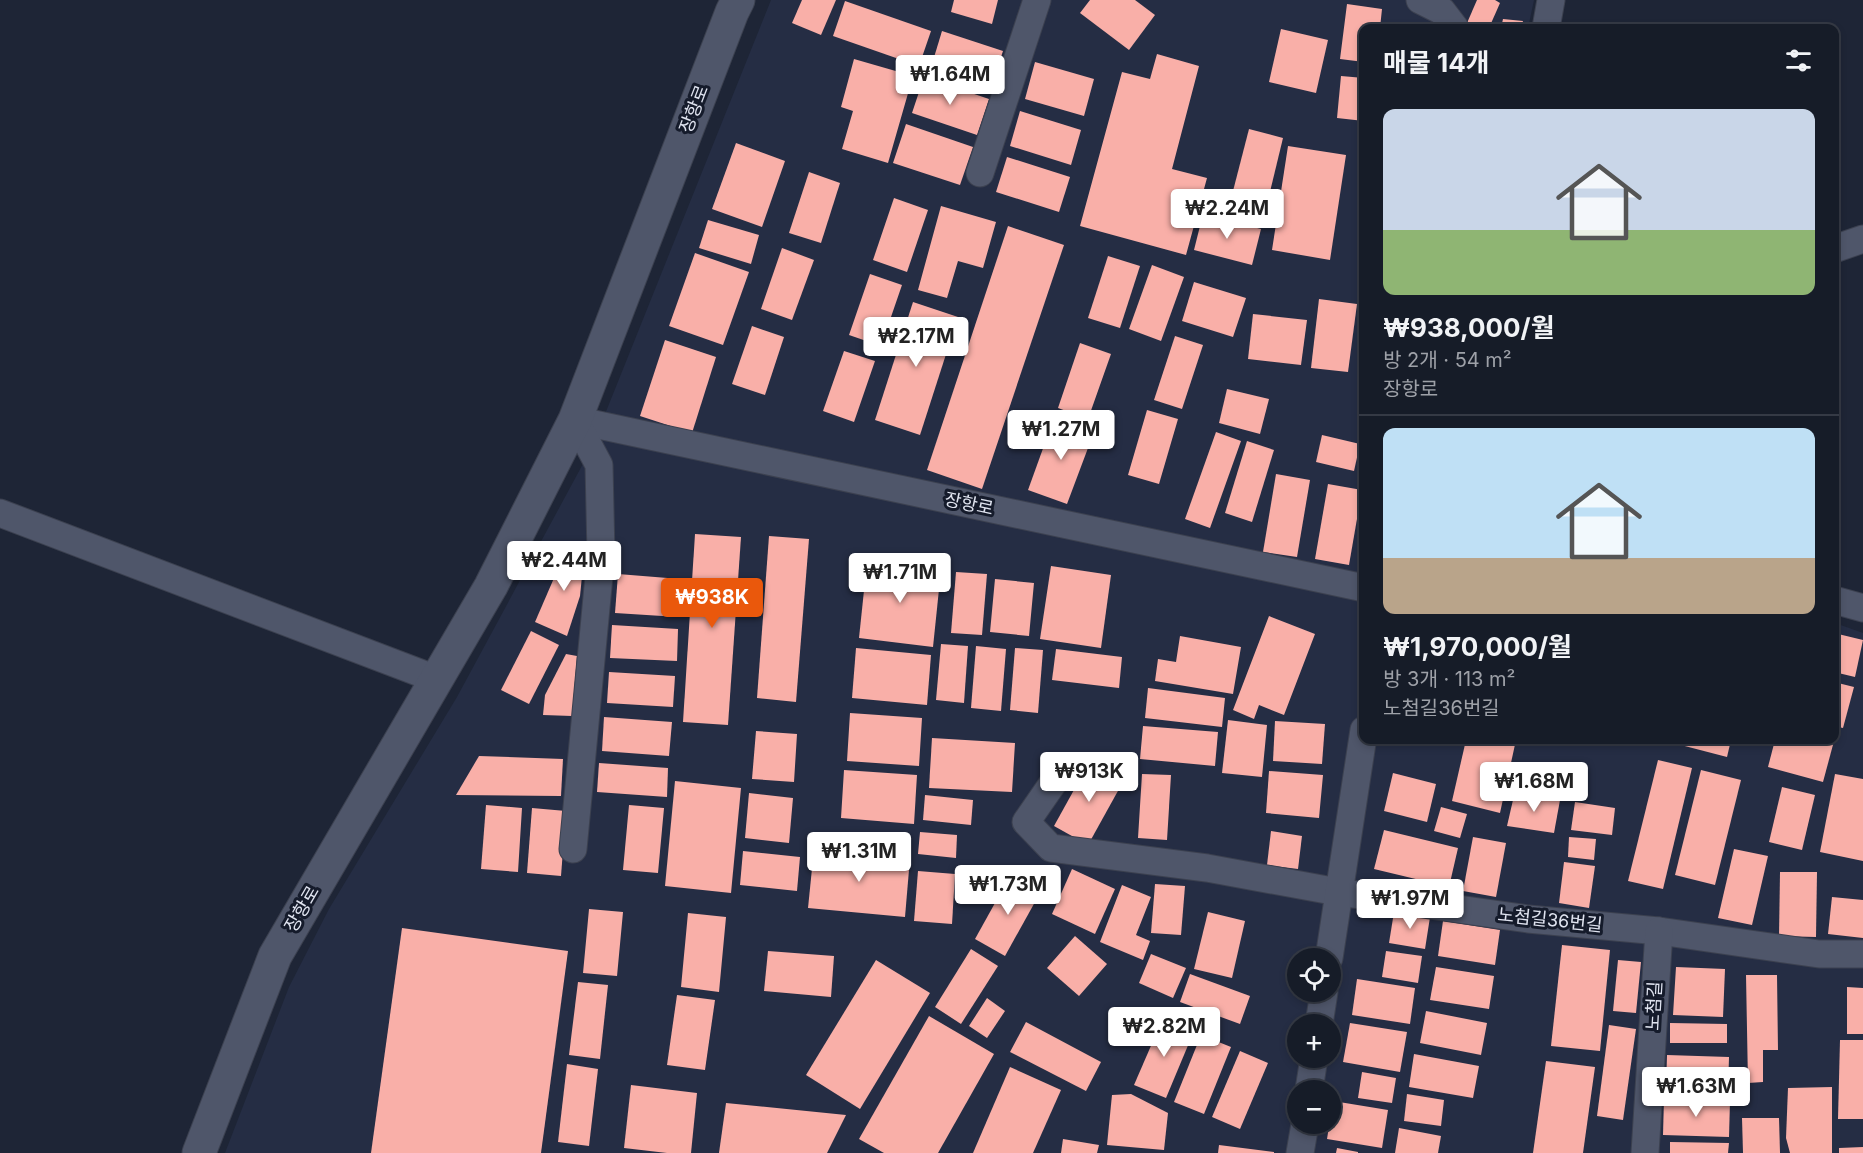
<!DOCTYPE html>
<html lang="ko">
<head>
<meta charset="utf-8">
<style>
	:root { --surface:#161c28; --page:#232934; --text:#f1f3f6; --muted:#9ea1a8; --line:#353a45; --accent:#ea580c }
	body { margin:0; font-family:Inter,"Noto Sans KR",sans-serif; background:var(--page); color:var(--text); height:100vh; display:flex; flex-direction:column; font-size:22px; white-space:nowrap }
	* { box-sizing:border-box; margin:0 }
	p { font-size:20px; color:var(--muted) }
	.icon { flex:none; width:33px; height:33px; fill:none; stroke:currentColor; stroke-width:2; stroke-linecap:round; stroke-linejoin:round }
	.map { position:relative; flex:1; overflow:hidden }
	.panel { position:absolute; left:1359px; top:24px; width:480px; height:720px; display:flex; flex-direction:column; background:var(--surface); border-radius:12px; box-shadow:0 3px 9px #0003,0 0 0 2px var(--line) }
	.panel>* { flex:none }
	.fabs { position:absolute; left:1287px; top:948px; display:grid; gap:12px }
	.fabs a { display:grid; place-items:center; width:54px; height:54px; border-radius:50%; background:var(--surface); box-shadow:0 3px 9px #0003,0 0 0 2px var(--line); font-size:30px }
	.price { position:absolute; translate:-50% -51px; padding:0 14px; border-radius:6px; background:#fff; color:#222; font-size:20px; line-height:39px; filter:drop-shadow(0 2px 3px #0008) }
	.price::after { content:''; position:absolute; left:50%; top:36px; width:18px; height:14px; margin-left:-9px; background:inherit; clip-path:polygon(0 0,100% 0,50% 100%) }
	.price.on { background:var(--accent); color:#fff }
	ul { padding:0; list-style:none }
	li { display:grid; align-content:center; gap:12px; height:318px; padding:0 24px }
	li+li { border-top:2px solid var(--line) }
	li span { display:grid; place-items:center; height:186px; border-radius:12px; color:#555 }
	li>.icon { margin-inline-start:auto }
	span .icon { width:108px; height:108px; fill:#fffc; stroke-width:1 }
	li b { font-size:26px }
	h2 { display:flex; justify-content:space-between; align-items:center; height:72px; padding:0 24px; font-size:26px }
	.map>svg:first-child { display:block }
	.built { fill:#252d44; fill-rule:evenodd }
	.building { fill:#f9afa8 }
	.lines { fill:none; stroke-linecap:round; stroke-linejoin:round }
	.minor-casing { stroke:#3c4150; stroke-width:29 }
	.secondary-casing { stroke:#3c4150; stroke-width:35 }
	.minor { stroke:#4f566a; stroke-width:27 }
	.secondary { stroke:#4f566a; stroke-width:33 }
	.labels { text-anchor:middle; stroke-width:6; stroke-linejoin:round; paint-order:stroke }
	.street-label { font-size:18px; fill:#e0e4f0; stroke:#151b2b }
</style>
</head>
<body>
<div class="map">
<svg width="1863" height="1153" viewBox="0 0 1863 1153">
	<rect width="100%" height="100%" fill="#1e2536"/>
	<path class="built" d="M771 0H1534L1528 28H1364V740H1834L1835 623 1863 633V1153H225L289 987 329 909 457 697 591 449ZM1298 958H1330V992H1298ZM1298 1024H1330V1058H1298ZM1298 1090H1330V1124H1298Z"/>
	<g class="building">
		<polygon points="802,0 836,0 821,35 792,23"/>
		<polygon points="954,0 998,0 992,24 951,12"/>
		<polygon points="1090,0 1135,0 1155,15 1129,50 1080,13"/>
		<polygon points="1477,0 1495,0 1500,3 1489,28 1478,28 1467,23"/>
		<polygon points="845,1 931,31 919,66 833,36"/>
		<polygon points="1347,4 1382,9 1380,28 1364,28 1364,62 1340,59"/>
		<polygon points="1503,19 1523,21 1521,28 1501,28"/>
		<polygon points="1281,29 1328,40 1316,93 1269,82"/>
		<polygon points="942,31 1003,51 992,84 932,64"/>
		<polygon points="1157,54 1199,66 1172,169 1207,178 1186,255 1080,226 1122,72 1150,79"/>
		<polygon points="854,59 913,76 888,163 842,149 853,111 841,107"/>
		<polygon points="1035,62 1094,79 1084,116 1025,99"/>
		<polygon points="1341,76 1364,78 1364,121 1337,118"/>
		<polygon points="924,77 989,99 977,135 912,113"/>
		<polygon points="1020,111 1081,130 1071,165 1010,146"/>
		<polygon points="906,124 973,147 960,185 893,163"/>
		<polygon points="1249,129 1283,138 1268,200 1233,191"/>
		<polygon points="736,143 785,161 762,227 712,209"/>
		<polygon points="1288,146 1346,155 1330,260 1272,250"/>
		<polygon points="1007,157 1070,177 1059,212 996,192"/>
		<polygon points="809,172 840,183 821,243 789,233"/>
		<polygon points="894,198 928,210 907,272 873,260"/>
		<polygon points="941,206 996,222 983,268 958,261 947,298 918,290"/>
		<polygon points="1203,214 1261,229 1252,265 1194,250"/>
		<polygon points="708,220 759,235 751,264 699,248"/>
		<polygon points="1008,226 1064,245 982,489 927,470"/>
		<polygon points="782,248 814,260 792,320 761,309"/>
		<polygon points="695,253 749,272 723,345 669,326"/>
		<polygon points="1108,256 1140,266 1120,328 1088,318"/>
		<polygon points="1152,265 1184,277 1161,341 1129,329"/>
		<polygon points="870,274 902,285 881,346 849,335"/>
		<polygon points="1194,282 1246,298 1233,337 1182,321"/>
		<polygon points="1319,299 1357,304 1348,372 1311,368"/>
		<polygon points="913,302 958,317 920,435 875,420"/>
		<polygon points="1253,314 1307,320 1301,365 1248,359"/>
		<polygon points="752,326 784,337 765,395 732,384"/>
		<polygon points="1175,336 1203,345 1182,409 1154,400"/>
		<polygon points="1362,336 1364,336 1364,363 1359,363"/>
		<polygon points="665,340 716,357 692,433 640,416"/>
		<polygon points="1080,343 1111,354 1088,419 1058,408"/>
		<polygon points="844,351 875,361 854,422 823,411"/>
		<polygon points="1227,389 1269,399 1260,434 1219,423"/>
		<polygon points="1147,410 1178,419 1159,484 1128,475"/>
		<polygon points="1054,418 1094,432 1067,504 1028,490"/>
		<polygon points="1216,432 1241,441 1210,528 1185,519"/>
		<polygon points="1322,435 1360,444 1354,471 1316,462"/>
		<polygon points="1247,441 1274,450 1252,522 1225,513"/>
		<polygon points="1276,474 1310,480 1297,557 1263,552"/>
		<polygon points="1328,484 1362,490 1349,565 1315,559"/>
		<polygon points="695,534 741,537 728,725 683,722"/>
		<polygon points="769,536 809,539 796,702 757,698"/>
		<polygon points="570,541 585,546 580,596 567,636 535,622"/>
		<polygon points="867,562 941,570 933,647 859,638"/>
		<polygon points="1051,566 1111,575 1101,648 1040,639"/>
		<polygon points="956,572 987,574 982,635 951,633"/>
		<polygon points="618,574 680,579 678,617 615,613"/>
		<polygon points="995,579 1034,583 1029,636 990,632"/>
		<polygon points="1269,616 1315,634 1284,715 1259,705 1254,719 1233,710"/>
		<polygon points="612,625 678,629 677,661 610,658"/>
		<polygon points="531,631 559,645 529,704 501,690"/>
		<polygon points="1834,633 1863,640 1855,677 1834,672"/>
		<polygon points="1180,636 1241,647 1233,694 1155,681 1158,659 1176,662"/>
		<polygon points="941,644 968,646 964,703 936,700"/>
		<polygon points="976,646 1006,649 1001,711 971,708"/>
		<polygon points="856,648 931,655 927,705 852,698"/>
		<polygon points="1015,648 1043,650 1038,713 1010,710"/>
		<polygon points="1056,649 1122,657 1119,688 1052,680"/>
		<polygon points="566,654 577,656 572,716 543,715 545,695"/>
		<polygon points="609,672 675,676 673,707 607,703"/>
		<polygon points="1834,682 1854,687 1843,728 1834,726"/>
		<polygon points="1148,688 1225,698 1222,727 1145,718"/>
		<polygon points="850,713 922,718 919,766 847,761"/>
		<polygon points="604,717 672,722 669,756 602,751"/>
		<polygon points="1228,720 1267,725 1262,777 1222,773"/>
		<polygon points="1275,721 1325,724 1322,764 1273,761"/>
		<polygon points="1143,726 1218,732 1215,766 1140,759"/>
		<polygon points="756,731 797,734 794,782 752,779"/>
		<polygon points="932,738 1015,743 1012,792 929,788"/>
		<polygon points="1466,740 1516,740 1500,813 1452,801"/>
		<polygon points="1679,740 1731,740 1727,757 1677,744"/>
		<polygon points="1775,740 1834,741 1823,782 1768,767"/>
		<polygon points="479,756 563,759 561,796 456,795"/>
		<polygon points="1658,760 1692,768 1663,889 1628,881"/>
		<polygon points="1090,761 1124,780 1088,845 1054,826"/>
		<polygon points="599,763 668,768 667,797 597,792"/>
		<polygon points="844,770 917,775 914,824 841,818"/>
		<polygon points="1701,770 1741,780 1715,885 1675,875"/>
		<polygon points="1269,771 1323,775 1319,818 1266,813"/>
		<polygon points="1393,773 1436,784 1427,822 1384,811"/>
		<polygon points="1142,774 1171,775 1167,840 1138,838"/>
		<polygon points="1835,774 1863,779 1863,861 1820,852"/>
		<polygon points="675,781 741,788 731,893 665,886"/>
		<polygon points="1782,787 1815,795 1802,850 1769,842"/>
		<polygon points="749,793 793,798 789,843 745,838"/>
		<polygon points="1526,794 1560,800 1554,833 1507,826 1513,800"/>
		<polygon points="925,795 973,800 971,825 923,820"/>
		<polygon points="1575,802 1615,808 1612,835 1571,830"/>
		<polygon points="486,805 522,808 518,872 481,869"/>
		<polygon points="629,805 664,808 658,873 623,870"/>
		<polygon points="1441,807 1467,814 1460,838 1434,831"/>
		<polygon points="532,808 566,811 561,876 527,873"/>
		<polygon points="1384,830 1458,848 1449,887 1374,869"/>
		<polygon points="1271,831 1302,836 1298,869 1267,865"/>
		<polygon points="920,832 957,835 956,858 918,854"/>
		<polygon points="1473,837 1506,843 1496,897 1463,891"/>
		<polygon points="1569,837 1596,839 1594,860 1568,857"/>
		<polygon points="814,849 910,858 905,917 808,908"/>
		<polygon points="1734,849 1768,856 1752,925 1718,918"/>
		<polygon points="743,851 800,857 797,891 740,885"/>
		<polygon points="1564,862 1595,866 1589,908 1559,903"/>
		<polygon points="1072,869 1115,889 1095,934 1052,914"/>
		<polygon points="918,871 955,874 952,924 914,921"/>
		<polygon points="1780,872 1817,872 1816,937 1779,936"/>
		<polygon points="1010,876 1040,893 1005,956 975,939"/>
		<polygon points="1155,884 1185,886 1181,935 1151,933"/>
		<polygon points="1122,885 1151,897 1136,935 1150,941 1143,960 1100,942"/>
		<polygon points="1832,897 1863,900 1863,938 1828,934"/>
		<polygon points="589,909 623,912 617,976 583,973"/>
		<polygon points="1208,912 1245,921 1232,978 1194,969"/>
		<polygon points="1394,912 1430,917 1425,949 1389,943"/>
		<polygon points="688,913 726,917 719,992 681,987"/>
		<polygon points="1443,921 1500,930 1495,965 1438,956"/>
		<polygon points="402,928 568,951 541,1153 371,1153"/>
		<polygon points="1075,936 1107,964 1079,996 1047,968"/>
		<polygon points="1562,945 1610,950 1600,1051 1551,1046"/>
		<polygon points="971,949 998,966 961,1024 935,1007"/>
		<polygon points="768,951 834,956 831,997 764,991"/>
		<polygon points="1386,951 1422,956 1418,983 1382,977"/>
		<polygon points="1151,954 1186,968 1173,998 1139,983"/>
		<polygon points="876,960 930,993 860,1109 806,1075"/>
		<polygon points="1618,960 1641,962 1636,1013 1613,1011"/>
		<polygon points="1436,967 1494,976 1489,1009 1430,1000"/>
		<polygon points="1676,967 1725,969 1723,1017 1673,1015"/>
		<polygon points="1190,974 1250,996 1240,1024 1180,1002"/>
		<polygon points="1746,975 1777,975 1778,1050 1763,1050 1763,1082 1748,1083"/>
		<polygon points="1357,979 1415,988 1410,1024 1352,1015"/>
		<polygon points="578,982 608,985 600,1059 569,1055"/>
		<polygon points="1847,987 1863,988 1863,1034 1847,1034"/>
		<polygon points="677,995 715,1000 705,1070 667,1065"/>
		<polygon points="987,998 1005,1011 987,1038 969,1026"/>
		<polygon points="1426,1011 1487,1023 1481,1055 1420,1043"/>
		<polygon points="929,1016 994,1054 938,1153 884,1153 859,1139"/>
		<polygon points="1163,1018 1194,1031 1166,1098 1134,1085"/>
		<polygon points="1026,1022 1101,1062 1086,1091 1010,1052"/>
		<polygon points="1350,1023 1407,1032 1400,1072 1343,1062"/>
		<polygon points="1670,1023 1727,1024 1727,1043 1670,1043"/>
		<polygon points="1609,1025 1636,1029 1623,1120 1597,1116"/>
		<polygon points="1201,1035 1231,1047 1204,1114 1174,1102"/>
		<polygon points="1840,1040 1863,1040 1863,1119 1838,1119"/>
		<polygon points="1240,1051 1268,1063 1240,1129 1212,1117"/>
		<polygon points="1414,1054 1479,1066 1473,1098 1409,1087"/>
		<polygon points="1667,1055 1729,1057 1728,1091 1666,1089"/>
		<polygon points="1546,1061 1595,1067 1583,1153 1533,1153"/>
		<polygon points="567,1064 598,1069 589,1146 558,1142"/>
		<polygon points="1010,1067 1061,1090 1033,1153 973,1153"/>
		<polygon points="1362,1072 1396,1078 1392,1103 1358,1098"/>
		<polygon points="631,1085 697,1093 691,1153 667,1153 624,1148"/>
		<polygon points="1832,1087 1832,1153 1790,1153 1786,1138 1788,1088"/>
		<polygon points="1131,1094 1168,1113 1164,1150 1107,1145 1112,1095"/>
		<polygon points="1407,1094 1444,1100 1441,1126 1404,1121"/>
		<polygon points="1664,1098 1730,1101 1729,1137 1663,1135"/>
		<polygon points="1333,1101 1388,1110 1382,1148 1327,1139"/>
		<polygon points="726,1103 846,1115 827,1153 719,1153"/>
		<polygon points="1742,1118 1779,1118 1780,1153 1743,1153"/>
		<polygon points="1399,1128 1441,1136 1438,1153 1395,1153"/>
		<polygon points="1063,1139 1099,1145 1097,1153 1061,1153"/>
		<polygon points="1670,1142 1729,1143 1728,1153 1670,1153"/>
		<polygon points="1219,1145 1274,1152 1274,1153 1218,1153"/>
		<polygon points="1863,1147 1863,1153 1839,1153 1839,1148"/>
		<polygon points="1337,1148 1358,1152 1358,1153 1336,1153"/>
	</g>
	<g class="lines">
		<defs>
			<g id="minor">
				<polyline points="1420,0 1442,11 1455,28"/>
				<polyline points="1546,28 1551,0"/>
				<polyline points="980,173 1037,0"/>
				<polyline points="1834,249 1863,239"/>
				<polyline points="575,420 1364,588"/>
				<polyline points="0,513 436,679"/>
				<polyline points="1834,600 1863,608"/>
				<polyline points="1062,770 1026,822 1051,848 1207,868 1338,892 1528,919 1659,931 1819,954 1863,954"/>
				<polyline points="573,849 601,555 599,465 575,420"/>
				<polyline points="1329,958 1364,730"/>
				<polyline points="1319,1024 1324,992"/>
				<polyline points="1309,1090 1314,1058"/>
				<polyline points="1300,1153 1305,1124"/>
				<polyline points="1645,1153 1659,931"/>
			</g>
			<polyline id="secondary" points="199,1153 275,956 491,586 575,420 732,12 738,0"/>
		</defs>
		<use href="#minor" class="minor-casing"/>
		<use href="#secondary" class="secondary-casing"/>
		<use href="#minor" class="minor"/>
		<use href="#secondary" class="secondary"/>
	</g>
	<g class="labels">
		<g class="street-label">
			<text transform="translate(694 109) rotate(-69)" y="6">장항로</text>
			<text transform="translate(969 504) rotate(12)" y="6">장항로</text>
			<text transform="translate(302 909) rotate(-60)" y="6">장항로</text>
			<text transform="translate(1550 920) rotate(6)" y="6">노첨길36번길</text>
			<text transform="translate(1654 1006) rotate(-87)" y="6">노첨길</text>
		</g>
	</g>
</svg>
<div class="fabs">
<a><svg class="icon" aria-label="locate" viewBox="0 0 24 24"><circle cx="12" cy="12" r="6"/><path d="M12 2v4M12 18v4M2 12h4M18 12h4"/></svg></a>
<a>+</a>
<a>−</a>
</div>
<b class="price" style="left:950px;top:106px">₩1.64M</b>
<b class="price" style="left:1227px;top:240px">₩2.24M</b>
<b class="price" style="left:916px;top:368px">₩2.17M</b>
<b class="price" style="left:1061px;top:461px">₩1.27M</b>
<b class="price" style="left:564px;top:592px">₩2.44M</b>
<b class="price" style="left:900px;top:604px">₩1.71M</b>
<b class="price on" style="left:712px;top:629px">₩938K</b>
<b class="price" style="left:1089px;top:803px">₩913K</b>
<b class="price" style="left:1534px;top:813px">₩1.68M</b>
<b class="price" style="left:859px;top:883px">₩1.31M</b>
<b class="price" style="left:1008px;top:916px">₩1.73M</b>
<b class="price" style="left:1410px;top:930px">₩1.97M</b>
<b class="price" style="left:1164px;top:1058px">₩2.82M</b>
<b class="price" style="left:1696px;top:1118px">₩1.63M</b>
<section class="panel">
<h2>매물 14개<svg class="icon" aria-label="filters" viewBox="0 0 24 24"><path d="M4 7h16M4 17h16"/><circle cx="9" cy="7" r="2"/><circle cx="15" cy="17" r="2"/></svg></h2>
<ul>
<li><span style="background:linear-gradient(#c9d6e8 65%,#8fb573 0)"><svg class="icon" aria-label="home" viewBox="0 0 24 24"><path d="M3 11l9-7 9 7M6 9v11h12V9"/></svg></span><div><b>₩938,000/월</b><p>방 2개 · 54 m²</p><p>장항로</p></div></li>
<li><span style="background:linear-gradient(#bfe0f5 70%,#b9a48a 0)"><svg class="icon" aria-label="home" viewBox="0 0 24 24"><path d="M3 11l9-7 9 7M6 9v11h12V9"/></svg></span><div><b>₩1,970,000/월</b><p>방 3개 · 113 m²</p><p>노첨길36번길</p></div></li>
</ul>
</section>
</div>
</body>
</html>
